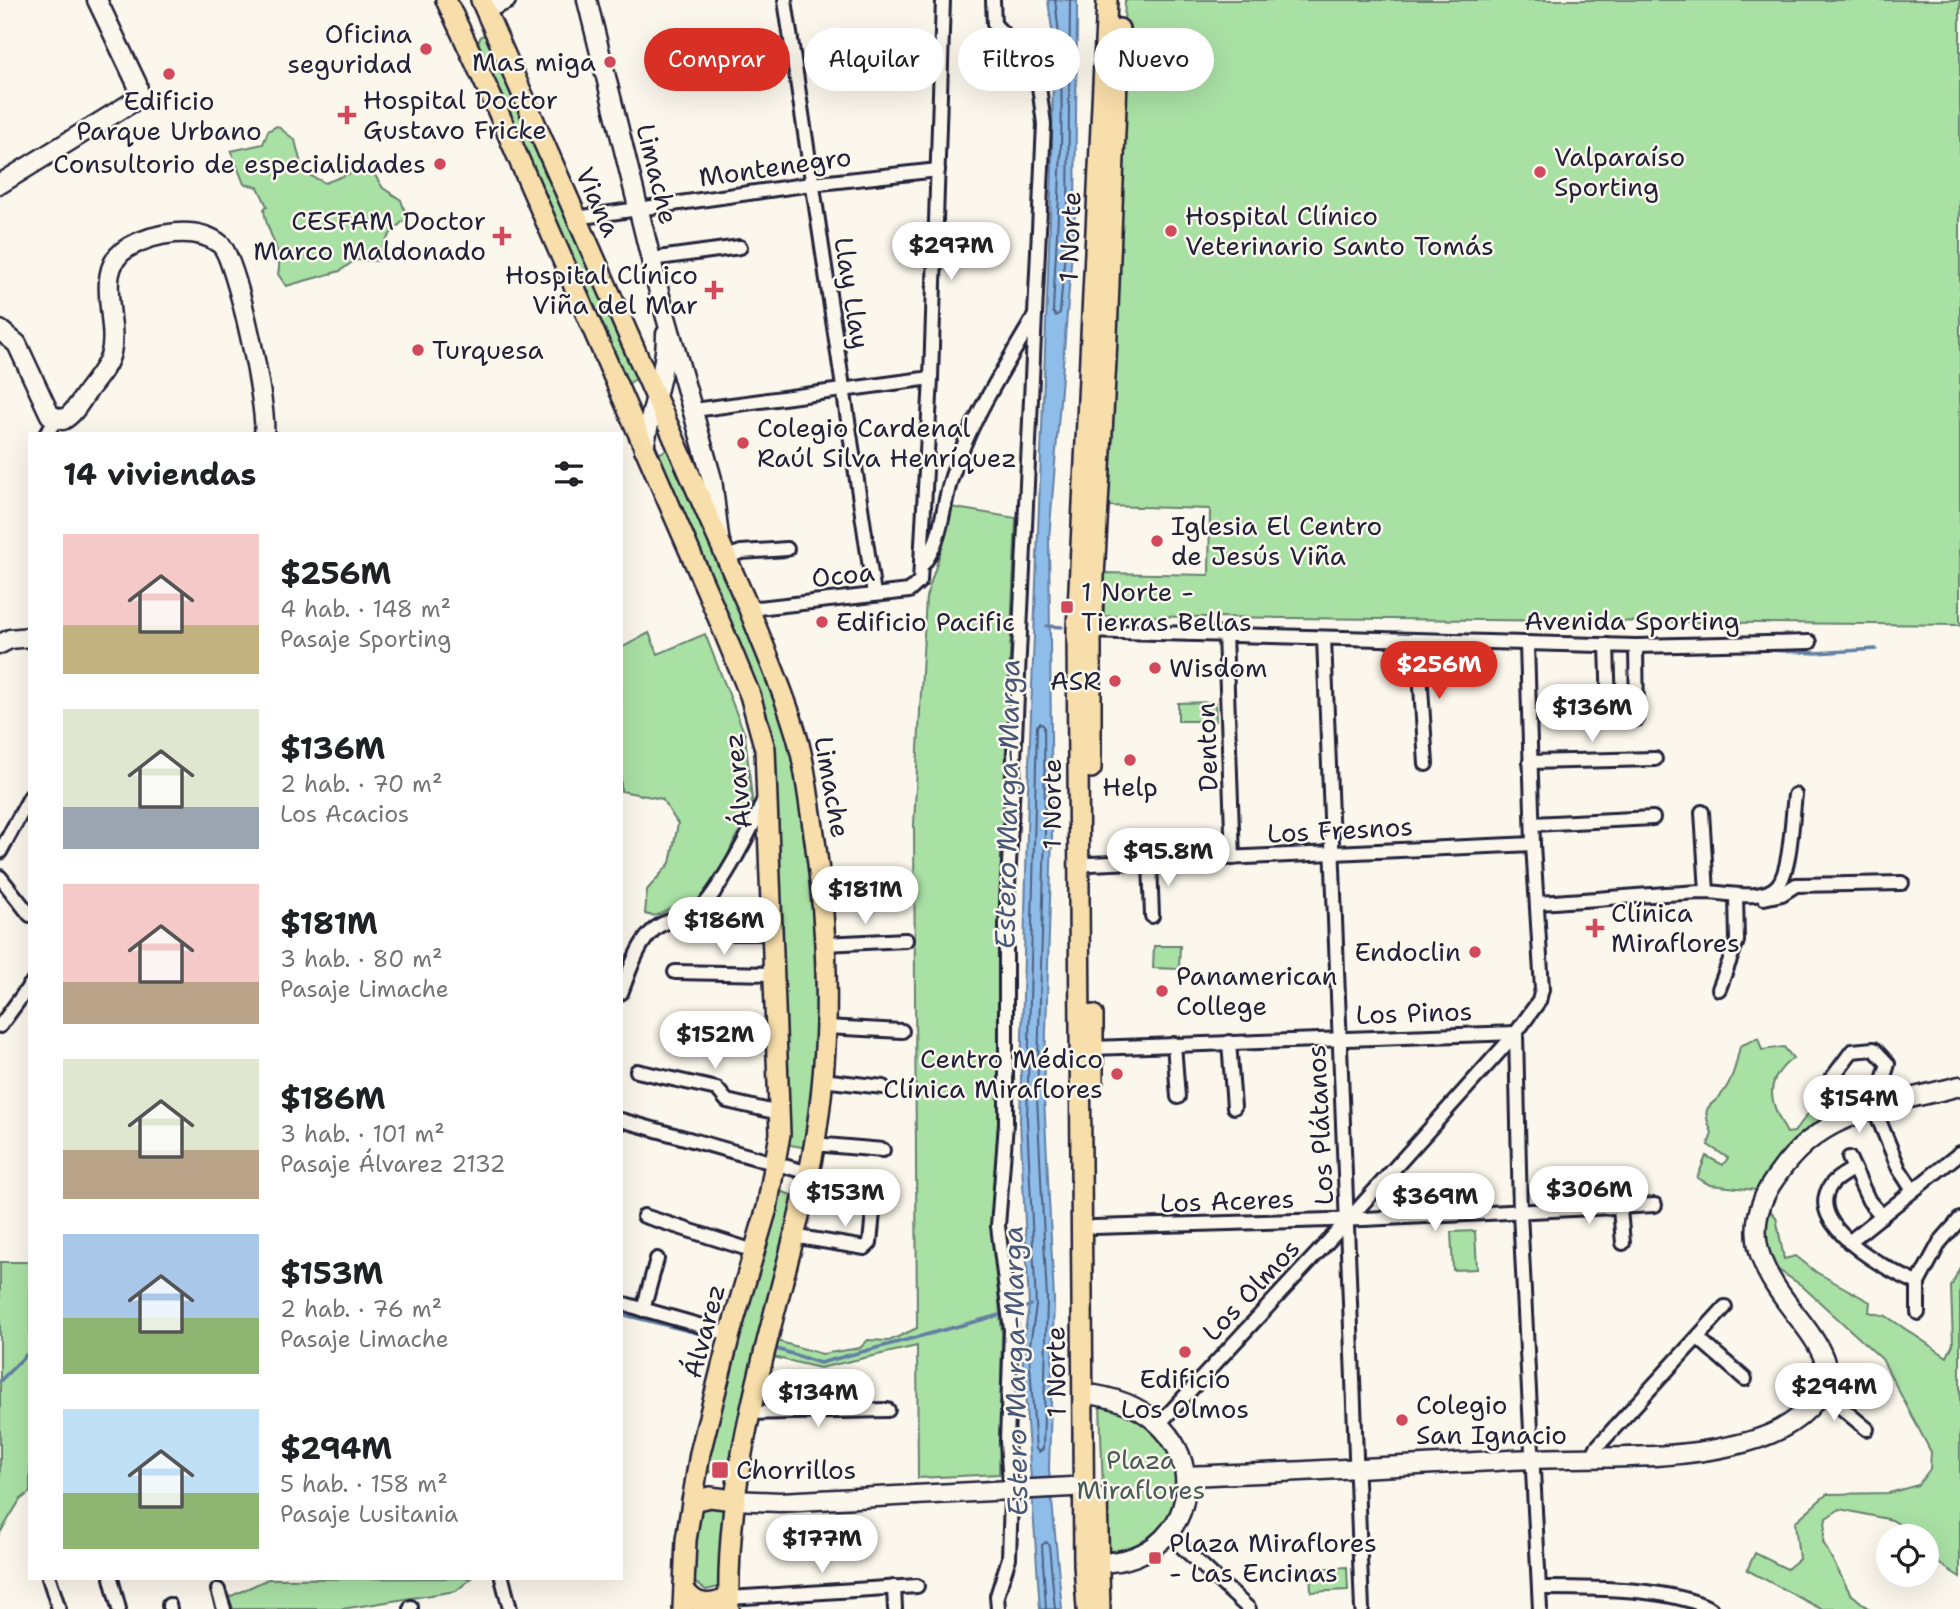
<!DOCTYPE html>
<html lang="es">
<head>
<meta charset="utf-8">
<style>
	:root { --surface:#fff; --page:#f2f2f2; --text:#202124; --muted:#757577; --accent:#d93025 }
	body { margin:0; font-family:"Shantell Sans",sans-serif; background:var(--page); color:var(--text); height:100vh; display:flex; flex-direction:column; font-size:26px; white-space:nowrap }
	* { box-sizing:border-box; margin:0 }
	p { font-size:23px; color:var(--muted) }
	.icon { flex:none; width:38px; height:38px; fill:none; stroke:currentColor; stroke-width:2; stroke-linecap:round; stroke-linejoin:round }
	.map { position:relative; flex:1; overflow:hidden }
	.panel { position:absolute; left:28px; top:432px; width:595px; height:1148px; display:flex; flex-direction:column; background:var(--surface); border-radius:0px; box-shadow:0 7px 28px #0002 }
	.panel>* { flex:none }
	.top-card { position:absolute; left:644px; top:28px; width:665px; height:63px; display:flex; gap:14px }
	.controls { position:absolute; left:1876px; top:1524px; display:grid; gap:14px }
	.controls a { display:grid; place-items:center; width:63px; height:63px; border-radius:50%; background:var(--surface); box-shadow:0 7px 28px #0002; font-size:35px }
	.price { position:absolute; translate:-50% -60px; padding:0 16px; border-radius:24px; background:#fff; color:#222; font-size:23px; line-height:46px; filter:drop-shadow(0 2px 4px #0008) }
	.price::after { content:''; position:absolute; left:50%; top:42px; width:21px; height:16px; margin-left:-10px; background:inherit; clip-path:polygon(0 0,100% 0,50% 100%) }
	.price.current { background:var(--accent); color:#fff }
	ul { padding:0; list-style:none }
	li { display:flex; align-items:center; gap:21px; height:175px; padding:0 35px }
	li span { display:grid; place-items:center; flex:none; width:196px; height:140px; border-radius:0px; color:#555 }
	li>.icon { margin-inline-start:auto }
	span .icon { width:84px; height:84px; fill:#fffc; stroke-width:1 }
	li b { font-size:30px }
	h2 { display:flex; justify-content:space-between; align-items:center; height:84px; padding:0 35px; font-size:30px }
	.pill { padding:0 24px; border-radius:32px; background:var(--surface); box-shadow:0 7px 28px #0002; font-size:24px; line-height:63px }
	.pill.current { background:var(--accent); color:#fff }
	.map>svg:first-child { display:block }
	.green { fill:#a9e0a4; stroke:#668170; stroke-width:2 }
	.water { fill:#8fbde9; stroke:#637fa3; stroke-width:2 }
	.lines { fill:none; stroke-linecap:round; stroke-linejoin:round }
	.shore { stroke:#4e6081; stroke-width:2 }
	.stream { stroke:#637fa3; stroke-width:3.5 }
	.street-casing { stroke:#22223b; stroke-width:18 }
	.secondary-casing { stroke:#22223b; stroke-width:23 }
	.primary-casing { stroke:#22223b; stroke-width:24 }
	.street { stroke:#fbf7ec; stroke-width:12 }
	.secondary { stroke:#fbf7ec; stroke-width:18 }
	.primary { stroke:#f8deab; stroke-width:19 }
	.secondary-bridge-casing { stroke:#22223b; stroke-width:23; stroke-linecap:butt }
	.secondary-bridge { stroke:#fbf7ec; stroke-width:18 }
	.poi-dot { fill:#d1495b; stroke:#fbf7ec; stroke-width:2.5 }
	.labels { text-anchor:middle; stroke-width:5; stroke-linejoin:round; paint-order:stroke }
	.poi-label { font-size:26px; fill:#22223b; stroke:#fbf7ec; text-anchor:start }
	.street-label { font-size:26px; fill:#22223b; stroke:#fbf7ec }
	.park-label { font-size:26px; fill:#4a5b5a; stroke:#fbf7ec }
	.water-label { font-size:28px; font-style:italic; fill:#485878; stroke:#fbf7ec }
</style>
</head>
<body>
<div class="map">
<svg width="1960" height="1609" viewBox="0 0 1960 1609">
	<rect width="100%" height="100%" fill="#fbf7ec"/>
	<filter id="ink" filterUnits="userSpaceOnUse"><feTurbulence type="fractalNoise" baseFrequency=".0143" numOctaves="2"/><feDisplacementMap in="SourceGraphic" scale="14" xChannelSelector="R" yChannelSelector="G"/><feConvolveMatrix kernelMatrix="1 2 1 2 8 2 1 2 1" color-interpolation-filters="sRGB"/></filter>
	<g filter="url(#ink)">
		<g class="green">
			<polygon points="1125,0 1960,0 1960,625 1104,616 1104,573 1209,575 1210,509 1106,506"/>
			<polygon points="491,34 640,376 625,386 476,48 481,36"/>
			<path d="M277 126 295 140 303 172 325 183 369 166 383 188 401 200 407 218C391 231 383 240 379 261L355 260 340 271 286 286 278 274C284 250 265 232 264 209L267 206 258 187 244 184 231 151 263 144 268 131Z"/>
			<polygon points="672,447 786,713 797,759 823,960 807,1148 785,1144 779,981 778,813 771,725 656,455"/>
			<polygon points="950,507 1016,518 998,928 998,1122 992,1226 1002,1334 999,1474 918,1478 917,1346 820,1368 773,1357 777,1341 822,1354 860,1348 868,1340 889,1341 917,1328 914,825 926,597 939,557"/>
			<path d="M649 633 658 654 705 634 745 735 753 808C751 821 744 824 737 835 725 856 719 895 693 905 687 907 682 906 676 907 663 910 660 919 645 914L647 890 670 863 678 824 662 799 621 791V648Z"/>
			<polygon points="1215,702 1216,721 1178,721 1178,703"/>
			<polygon points="1154,946 1180,946 1179,969 1153,968"/>
			<path d="M1758 1038 1762 1050 1784 1047 1793 1058C1762 1082 1770 1102 1787 1133L1794 1132 1815 1105 1849 1088 1858 1097C1812 1121 1784 1146 1756 1190L1710 1185 1697 1178 1706 1156 1723 1165 1728 1158 1708 1145 1712 1133C1698 1100 1713 1110 1726 1088 1734 1075 1737 1060 1740 1046Z"/>
			<polygon points="777,1190 797,1197 757,1346 728,1474 704,1471"/>
			<polygon points="1768,1208 1776,1217 1784,1259 1796,1256 1816,1272 1870,1302 1869,1312 1886,1316 1947,1357 1953,1344 1951,1287 1960,1267 1960,1577 1927,1556 1927,1536 1919,1536 1892,1520 1840,1509 1826,1518 1823,1542 1850,1593 1869,1609 1821,1609 1747,1570 1755,1553 1787,1569 1799,1559 1795,1522 1827,1494 1889,1493 1918,1485 1930,1469 1931,1452 1882,1359 1801,1285 1777,1269 1764,1251 1762,1229"/>
			<polygon points="1475,1231 1477,1269 1453,1270 1451,1232"/>
			<polygon points="0,1262 30,1262 30,1492 20,1500 0,1533"/>
			<path d="M1100 1404C1125 1407 1169 1433 1177 1457 1178 1463 1177 1473 1177 1479 1177 1524 1148 1552 1105 1553Z"/>
			<polygon points="719,1505 726,1511 723,1580 718,1587 706,1590 693,1581 699,1508"/>
			<polygon points="1347,1567 1348,1590 1311,1592 1310,1569"/>
			<polygon points="472,1578 456,1591 342,1609 233,1609 229,1597 268,1579"/>
		</g>
		<polygon class="water" points="1048,0 1077,0 1077,19 1075,213 1049,539 1052,835 1044,1097 1054,1300 1049,1469 1062,1609 1040,1609 1022,1350 1029,1306 1020,1120 1028,791 1052,169 1053,37"/>
		<g class="lines">
			<g class="shore">
				<path d="M1055 0C1069 102 1057 209 1053 312L1056 316 1060 313 1068 212 1070 0"/>
				<polygon points="1040,723 1044,726 1045,835 1037,1097 1047,1300 1043,1449 1039,1452 1036,1449 1029,1351 1036,1306 1027,1120 1037,726"/>
				<polyline points="1046,1609 1042,1545 1046,1542 1049,1545 1055,1609"/>
			</g>
			<g class="stream">
				<polyline points="1047,626 1062,627"/>
				<polyline points="1753,649 1816,653 1876,649"/>
				<polyline points="1017,1311 1031,1305"/>
				<polyline points="621,1314 709,1336"/>
				<polyline points="774,1348 820,1363 1000,1315"/>
				<polyline points="0,1381 30,1351"/>
			</g>
			<defs>
				<g id="street">
					<polyline points="785,0 874,594"/>
					<polyline points="993,0 994,24 1033,65 1038,79 1044,124 1006,928 1006,1124 998,1226 1011,1330 1007,1441 1011,1499 1009,1558 997,1596 998,1609"/>
					<polyline points="576,218 811,184 938,170"/>
					<polyline points="651,259 740,247"/>
					<polyline points="694,410 931,378"/>
					<polyline points="46,434 57,419"/>
					<polyline points="727,557 741,552 787,549"/>
					<path d="M924 563C943 538 942 506 952 476 971 419 1004 369 1034 317"/>
					<polyline points="749,609 909,591 920,581 931,378 943,0"/>
					<polyline points="1084,631 1636,646 1810,642"/>
					<polyline points="1225,634 1233,858"/>
					<polyline points="1324,638 1362,1609"/>
					<polyline points="1418,641 1426,764"/>
					<polyline points="1607,645 1609,708"/>
					<polyline points="1636,646 1637,719"/>
					<polyline points="1598,709 1617,709 1619,714"/>
					<polyline points="1530,762 1655,759"/>
					<polyline points="1702,812 1707,892"/>
					<polyline points="1533,824 1653,818"/>
					<polyline points="0,852 30,797"/>
					<polyline points="1150,863 1152,916"/>
					<polyline points="1090,864 1533,844"/>
					<polyline points="0,877 30,915"/>
					<polyline points="820,888 897,882"/>
					<polyline points="1764,898 1782,894 1796,885 1902,883"/>
					<path d="M1537 903C1593 900 1649 894 1705 892 1725 892 1763 903 1778 885 1791 870 1792 816 1795 795"/>
					<polyline points="722,933 772,933"/>
					<polyline points="825,944 906,940"/>
					<polyline points="675,972 774,974"/>
					<polyline points="1719,989 1737,941 1736,895"/>
					<path d="M621 993C630 971 640 931 667 922 679 917 690 920 701 909 722 885 752 831 763 801"/>
					<polyline points="0,1026 30,985"/>
					<polyline points="826,1027 902,1031"/>
					<polyline points="1516,1033 1520,1212 1540,1609"/>
					<polyline points="1229,1042 1234,1107"/>
					<polyline points="1174,1044 1178,1097"/>
					<polyline points="1093,1048 1516,1033"/>
					<polyline points="637,1071 717,1089 727,1101 779,1113"/>
					<polyline points="822,1080 883,1087"/>
					<polyline points="1829,1082 1852,1051 1874,1049 1888,1064 1883,1080 1856,1115"/>
					<polyline points="1874,1108 1899,1169 1912,1189"/>
					<polyline points="621,1120 809,1173"/>
					<polyline points="814,1144 883,1150"/>
					<polyline points="1849,1158 1869,1201 1882,1216"/>
					<path d="M1853 1169C1846 1173 1836 1178 1831 1185 1802 1225 1890 1272 1918 1283"/>
					<polyline points="1620,1209 1623,1243"/>
					<polyline points="644,1216 754,1251"/>
					<polyline points="1094,1227 1364,1219 1655,1205"/>
					<polyline points="793,1236 865,1248 870,1243 875,1192"/>
					<polyline points="1849,1242 1960,1153"/>
					<polyline points="621,1303 730,1334"/>
					<polyline points="643,1310 657,1259"/>
					<polyline points="1918,1313 1918,1283 1940,1242 1960,1219"/>
					<polyline points="1698,1338 1745,1379"/>
					<polyline points="1822,1392 1867,1429"/>
					<polyline points="748,1413 888,1410"/>
					<polyline points="1160,1423 1348,1220 1516,1033 1539,1001 1542,989 1533,844 1527,644"/>
					<polyline points="1592,1457 1597,1447 1725,1307"/>
					<polyline points="1167,1533 1249,1609"/>
					<polyline points="49,1578 59,1609"/>
					<polyline points="111,1578 119,1609"/>
					<polyline points="502,1578 510,1609"/>
					<polyline points="894,1587 895,1609"/>
					<path d="M1540 1588C1587 1588 1669 1587 1711 1609"/>
					<polyline points="218,1590 224,1609"/>
					<polyline points="729,1598 917,1586"/>
					<polyline points="169,1605 170,1609"/>
					<polyline points="411,1607 411,1609"/>
				</g>
				<g id="secondary">
					<polyline points="587,0 660,296 712,479 719,537"/>
					<polyline points="485,9 506,0"/>
					<polyline points="0,184 131,103 139,95 137,84 97,0"/>
					<path d="M0 330 17 344 50 415 63 420C74 414 80 402 87 392 95 381 106 369 110 356 121 323 90 269 129 247 154 233 196 225 220 244 237 258 268 410 264 434"/>
					<path d="M644 449C650 409 666 374 666 334"/>
					<polyline points="0,644 10,639 30,637"/>
					<path d="M1095 1395C1218 1415 1212 1560 1099 1563"/>
					<path d="M1186 1476C1301 1472 1416 1465 1531 1459 1600 1456 1668 1461 1735 1445 1767 1438 1795 1426 1816 1400 1869 1337 1701 1281 1776 1177 1793 1152 1815 1132 1843 1120 1879 1103 1921 1096 1960 1086"/>
					<polyline points="734,1500 780,1502 915,1495"/>
				</g>
				<g id="primary">
					<polyline points="446,0 496,107 707,591 750,695 765,749 780,1134 767,1208 730,1334 700,1453 686,1540 683,1609"/>
					<path d="M481 0 749 609C764 648 782 687 794 727 804 757 807 789 812 820 830 936 833 1058 809 1173 777 1321 725 1454 729 1609"/>
					<polyline points="1091,768 1091,631 1106,360 1119,29"/>
					<polyline points="1093,1015 1093,1080"/>
					<polyline points="1097,1498 1100,1609"/>
					<polyline points="692,1501 710,1497 734,1500"/>
					<path d="M684 1589C696 1607 710 1606 729 1598"/>
					<polyline points="1087,1609 1084,1564 1077,630 1107,0"/>
				</g>
			</defs>
			<use href="#street" class="street-casing"/>
			<use href="#secondary" class="secondary-casing"/>
			<use href="#primary" class="primary-casing"/>
			<use href="#street" class="street"/>
			<use href="#secondary" class="secondary"/>
			<use href="#primary" class="primary"/>
			<defs>
				<polyline id="secondary-bridge" points="915,1495 1072,1487"/>
			</defs>
			<use href="#secondary-bridge" class="secondary-bridge-casing"/>
			<use href="#secondary-bridge" class="secondary-bridge"/>
		</g>
	</g>
	<g class="poi-dot">
		<circle cx="426" cy="49" r="7"/>
		<circle cx="610" cy="62" r="7"/>
		<circle cx="169" cy="74" r="7"/>
		<path d="M343.5 104.5h7v7h7v7h-7v7h-7v-7h-7v-7h7z"/>
		<circle cx="440" cy="164" r="7"/>
		<circle cx="1540" cy="172" r="7"/>
		<circle cx="1171" cy="231" r="7"/>
		<path d="M498.5 225.5h7v7h7v7h-7v7h-7v-7h-7v-7h7z"/>
		<path d="M710.5 279.5h7v7h7v7h-7v7h-7v-7h-7v-7h7z"/>
		<circle cx="418" cy="350" r="7"/>
		<circle cx="743" cy="443" r="7"/>
		<circle cx="1157" cy="541" r="7"/>
		<rect x="1060" y="600" width="14" height="14" rx="3.5"/>
		<circle cx="822" cy="622" r="7"/>
		<circle cx="1155" cy="668" r="7"/>
		<circle cx="1115" cy="681" r="7"/>
		<circle cx="1130" cy="760" r="7"/>
		<path d="M1591.5 917.5h7v7h7v7h-7v7h-7v-7h-7v-7h7z"/>
		<circle cx="1475" cy="952" r="7"/>
		<circle cx="1162" cy="991" r="7"/>
		<circle cx="1117" cy="1074" r="7"/>
		<circle cx="1185" cy="1352" r="7"/>
		<circle cx="1402" cy="1420" r="7"/>
		<rect x="711" y="1461" width="18" height="18" rx="3.5"/>
		<rect x="1148" y="1551" width="14" height="14" rx="3.5"/>
	</g>
	<g class="labels">
		<g class="poi-label">
			<text x="412" y="43" text-anchor="end">Oficina<tspan x="412" dy="30">seguridad</tspan></text>
			<text x="596" y="71" text-anchor="end">Mas miga</text>
			<text x="363" y="109">Hospital Doctor<tspan x="363" dy="30">Gustavo Fricke</tspan></text>
			<text x="169" y="110" text-anchor="middle">Edificio<tspan x="169" dy="30">Parque Urbano</tspan></text>
			<text x="1554" y="166">Valparaíso<tspan x="1554" dy="30">Sporting</tspan></text>
			<text x="426" y="173" text-anchor="end">Consultorio de especialidades</text>
			<text x="1185" y="225">Hospital Clínico<tspan x="1185" dy="30">Veterinario Santo Tomás</tspan></text>
			<text x="486" y="230" text-anchor="end">CESFAM Doctor<tspan x="486" dy="30">Marco Maldonado</tspan></text>
			<text x="698" y="284" text-anchor="end">Hospital Clínico<tspan x="698" dy="30">Viña del Mar</tspan></text>
			<text x="432" y="359">Turquesa</text>
			<text x="757" y="437">Colegio Cardenal<tspan x="757" dy="30">Raúl Silva Henríquez</tspan></text>
			<text x="1171" y="535">Iglesia El Centro<tspan x="1171" dy="30">de Jesús Viña</tspan></text>
			<text x="1081" y="601">1 Norte -<tspan x="1081" dy="30">Tierras Bellas</tspan></text>
			<text x="836" y="631">Edificio Pacific</text>
			<text x="1169" y="677">Wisdom</text>
			<text x="1101" y="690" text-anchor="end">ASR</text>
			<text x="1130" y="796" text-anchor="middle">Help</text>
			<text x="1611" y="922">Clínica<tspan x="1611" dy="30">Miraflores</tspan></text>
			<text x="1461" y="961" text-anchor="end">Endoclin</text>
			<text x="1176" y="985">Panamerican<tspan x="1176" dy="30">College</tspan></text>
			<text x="1103" y="1068" text-anchor="end">Centro Médico<tspan x="1103" dy="30">Clínica Miraflores</tspan></text>
			<text x="1185" y="1388" text-anchor="middle">Edificio<tspan x="1185" dy="30">Los Olmos</tspan></text>
			<text x="1416" y="1414">Colegio<tspan x="1416" dy="30">San Ignacio</tspan></text>
			<text x="736" y="1479">Chorrillos</text>
			<text x="1169" y="1552">Plaza Miraflores<tspan x="1169" dy="30">- Las Encinas</tspan></text>
		</g>
		<g class="street-label">
			<text transform="translate(775 167) rotate(-8)" y="9">Montenegro</text>
			<text transform="translate(657 174) rotate(76)" y="9">Limache</text>
			<text transform="translate(598 202) rotate(66)" y="9">Viana</text>
			<text transform="translate(1070 237) rotate(-88)" y="9">1 Norte</text>
			<text transform="translate(852 293) rotate(81)" y="9">Llay Llay</text>
			<text transform="translate(843 575) rotate(-6)" y="9">Ocoa</text>
			<text x="1632" y="630">Avenida Sporting</text>
			<text transform="translate(1207 747) rotate(-92)" y="9">Denton</text>
			<text transform="translate(738 781) rotate(-96)" y="9">Álvarez</text>
			<text transform="translate(832 787) rotate(80)" y="9">Limache</text>
			<text transform="translate(1052 804) rotate(-90)" y="9">1 Norte</text>
			<text transform="translate(1340 830) rotate(-3)" y="9">Los Fresnos</text>
			<text transform="translate(1414 1013) rotate(-2)" y="9">Los Pinos</text>
			<text transform="translate(1320 1125) rotate(-93)" y="9">Los Plátanos</text>
			<text transform="translate(1227 1201) rotate(-2)" y="9">Los Aceres</text>
			<text transform="translate(1251 1290) rotate(-47)" y="9">Los Olmos</text>
			<text transform="translate(704 1331) rotate(-75)" y="9">Álvarez</text>
			<text transform="translate(1056 1372) rotate(-91)" y="9">1 Norte</text>
		</g>
		<g class="park-label">
			<text x="1141" y="1469">Plaza<tspan x="1141" dy="30">Miraflores</tspan></text>
		</g>
		<g class="water-label">
			<text transform="translate(1007 804) rotate(-89)" y="10">Estero Marga-Marga</text>
			<text transform="translate(1015 1371) rotate(-91)" y="10">Estero Marga-Marga</text>
		</g>
	</g>
</svg>
<div class="controls">
<a><svg class="icon" aria-label="locate" viewBox="0 0 24 24"><circle cx="12" cy="12" r="6"/><path d="M12 2v4M12 18v4M2 12h4M18 12h4"/></svg></a>
</div>
<b class="price" style="left:951px;top:282px">$297M</b>
<b class="price current" style="left:1439px;top:701px">$256M</b>
<b class="price" style="left:1592px;top:744px">$136M</b>
<b class="price" style="left:1168px;top:888px">$95.8M</b>
<b class="price" style="left:865px;top:926px">$181M</b>
<b class="price" style="left:724px;top:957px">$186M</b>
<b class="price" style="left:715px;top:1071px">$152M</b>
<b class="price" style="left:1859px;top:1135px">$154M</b>
<b class="price" style="left:1589px;top:1226px">$306M</b>
<b class="price" style="left:845px;top:1229px">$153M</b>
<b class="price" style="left:1435px;top:1233px">$369M</b>
<b class="price" style="left:1834px;top:1423px">$294M</b>
<b class="price" style="left:818px;top:1429px">$134M</b>
<b class="price" style="left:822px;top:1575px">$177M</b>
<div class="top-card">
<a class="pill current">Comprar</a>
<a class="pill">Alquilar</a>
<a class="pill">Filtros</a>
<a class="pill">Nuevo</a>
</div>
<section class="panel">
<h2>14 viviendas<svg class="icon" aria-label="filters" viewBox="0 0 24 24"><path d="M4 7h16M4 17h16"/><circle cx="9" cy="7" r="2"/><circle cx="15" cy="17" r="2"/></svg></h2>
<ul>
<li><span style="background:linear-gradient(#f6c9c9 65%,#c2b280 0)"><svg class="icon" aria-label="home" viewBox="0 0 24 24"><path d="M3 11l9-7 9 7M6 9v11h12V9"/></svg></span><div><b>$256M</b><p>4 hab. · 148 m²</p><p>Pasaje Sporting</p></div></li>
<li><span style="background:linear-gradient(#dfe7d0 70%,#9aa5b1 0)"><svg class="icon" aria-label="home" viewBox="0 0 24 24"><path d="M3 11l9-7 9 7M6 9v11h12V9"/></svg></span><div><b>$136M</b><p>2 hab. · 70 m²</p><p>Los Acacios</p></div></li>
<li><span style="background:linear-gradient(#f6c9c9 70%,#b9a48a 0)"><svg class="icon" aria-label="home" viewBox="0 0 24 24"><path d="M3 11l9-7 9 7M6 9v11h12V9"/></svg></span><div><b>$181M</b><p>3 hab. · 80 m²</p><p>Pasaje Limache</p></div></li>
<li><span style="background:linear-gradient(#dfe7d0 65%,#b9a48a 0)"><svg class="icon" aria-label="home" viewBox="0 0 24 24"><path d="M3 11l9-7 9 7M6 9v11h12V9"/></svg></span><div><b>$186M</b><p>3 hab. · 101 m²</p><p>Pasaje Álvarez 2132</p></div></li>
<li><span style="background:linear-gradient(#a9c7e8 60%,#8fb573 0)"><svg class="icon" aria-label="home" viewBox="0 0 24 24"><path d="M3 11l9-7 9 7M6 9v11h12V9"/></svg></span><div><b>$153M</b><p>2 hab. · 76 m²</p><p>Pasaje Limache</p></div></li>
<li><span style="background:linear-gradient(#bfe0f5 60%,#8fb573 0)"><svg class="icon" aria-label="home" viewBox="0 0 24 24"><path d="M3 11l9-7 9 7M6 9v11h12V9"/></svg></span><div><b>$294M</b><p>5 hab. · 158 m²</p><p>Pasaje Lusitania</p></div></li>
</ul>
</section>
</div>
</body>
</html>
